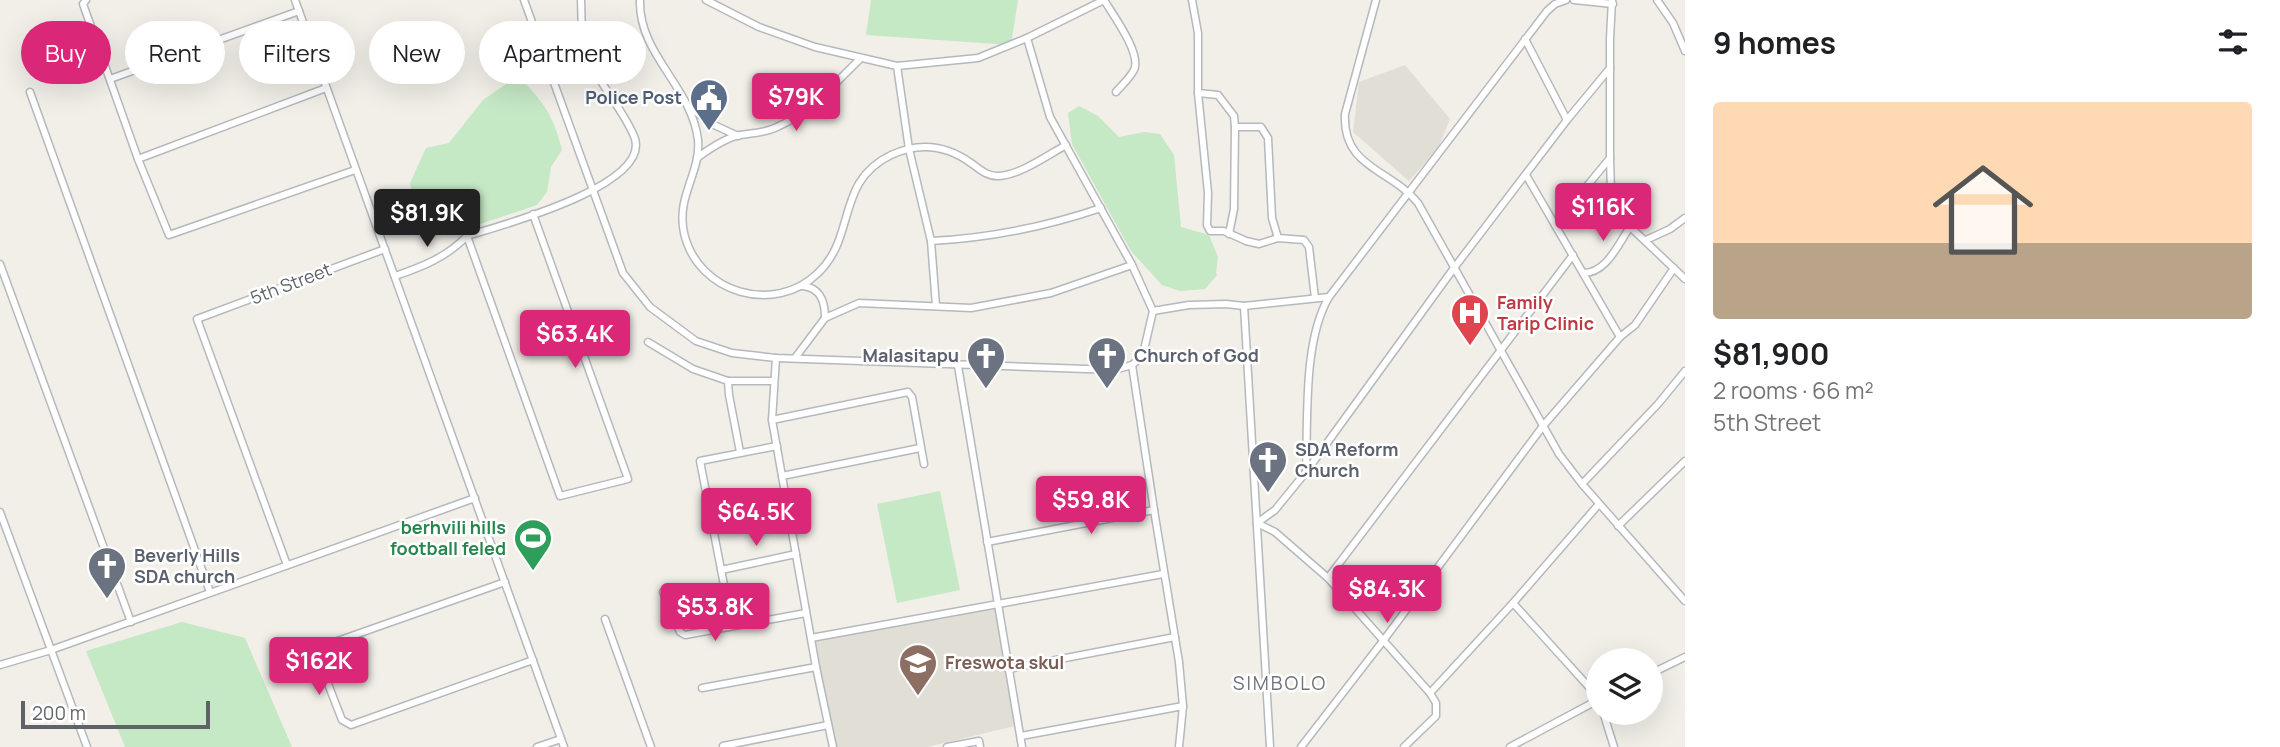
<!DOCTYPE html>
<html lang="en">
<head>
<meta charset="utf-8">
<style>
	:root { --surface:#fff; --page:#f6f6f6; --text:#202124; --muted:#757577; --line:#e0e0e0; --accent:#db2777 }
	body { margin:0; font-family:Manrope,sans-serif; background:var(--page); color:var(--text); height:100vh; display:flex; flex-direction:column; font-size:26px; white-space:nowrap }
	* { box-sizing:border-box; margin:0 }
	p { font-size:23px; color:var(--muted) }
	.icon { flex:none; width:38px; height:38px; fill:none; stroke:currentColor; stroke-width:2; stroke-linecap:round; stroke-linejoin:round }
	.map { position:relative; flex:1; overflow:hidden }
	.sheet { display:flex; flex-direction:column; background:var(--surface); width:595px }
	.sheet>* { flex:none }
	.hud { position:absolute; left:21px; top:21px; width:665px; height:63px; display:flex; gap:14px }
	.controls { position:absolute; left:1586px; top:648px; display:grid; gap:14px }
	.controls a { display:grid; place-items:center; width:77px; height:77px; border-radius:50%; background:var(--surface); box-shadow:0 7px 28px #0002; font-size:35px }
	.scale { position:absolute; left:21px; bottom:18px; width:189px; box-sizing:border-box; padding-left:7px; border:4px solid #5f6368; border-top:0; font-size:19px; line-height:24px; white-space:nowrap; color:#5f6368; -webkit-text-stroke:5px #fff; paint-order:stroke }
	.price { position:absolute; translate:-50% -60px; padding:0 16px; border-radius:7px; background:var(--accent); color:#fff; font-size:23px; line-height:46px; filter:drop-shadow(0 2px 4px #0008) }
	.price::after { content:''; position:absolute; left:50%; top:42px; width:21px; height:16px; margin-left:-10px; background:inherit; clip-path:polygon(0 0,100% 0,50% 100%) }
	.price.on { background:#222; color:#fff }
	ul { padding:0; list-style:none }
	li { display:grid; align-content:center; gap:14px; height:371px; padding:0 28px }
	li+li { border-top:2px solid var(--line) }
	li span { display:grid; place-items:center; height:217px; border-radius:7px; color:#555 }
	li>.icon { margin-inline-start:auto }
	span .icon { width:126px; height:126px; fill:#fffc; stroke-width:1 }
	li b { font-size:30px }
	h2 { display:flex; justify-content:space-between; align-items:center; height:84px; padding:0 28px; font-size:30px }
	.chip { padding:0 24px; border-radius:32px; background:var(--surface); box-shadow:0 7px 28px #0002; font-size:24px; line-height:63px }
	.chip.on { background:var(--accent); color:#fff }
	main { display:flex; flex:1; min-height:0 }
	.map>svg:first-child { display:block }
	.education { fill:#e1ded6 }
	.green { fill:#c5e8c5 }
	.lines { fill:none; stroke-linecap:round; stroke-linejoin:round }
	.minor-casing { stroke:#b5b8bc; stroke-width:9 }
	.minor { stroke:#fff; stroke-width:6 }
	.labels { text-anchor:middle; stroke-width:5; stroke-linejoin:round; paint-order:stroke }
	.service-label { font-size:18px; font-weight:bold; fill:#4e5e75; stroke:#fff; text-anchor:end }
	.street-label { font-size:18px; fill:#5f6368; stroke:#fff }
	.health-label { font-size:18px; font-weight:bold; fill:#be3a42; stroke:#fff; text-anchor:start }
	.worship-label { font-size:18px; font-weight:bold; fill:#5b616d; stroke:#fff; text-anchor:start }
	.leisure-label { font-size:18px; font-weight:bold; fill:#27864d; stroke:#fff; text-anchor:end }
	.education-label { font-size:18px; font-weight:bold; fill:#785e54; stroke:#fff; text-anchor:start }
	.neighbourhood-label { font-size:19px; letter-spacing:2px; fill:#70757a; stroke:#fff }
</style>
</head>
<body>
<main>
<div class="map">
<svg width="1685" height="747" viewBox="0 0 1685 747">
	<rect width="100%" height="100%" fill="#f1efe8"/>
	<g class="education">
		<polygon points="1405,65 1450,119 1438,148 1409,181 1353,132 1359,82"/>
		<polygon points="998,605 1019,725 927,747 833,747 811,638"/>
	</g>
	<g class="green">
		<polygon points="871,0 1018,0 1011,45 866,35"/>
		<path d="M523 81C546 105 554 118 562 150L551 167 547 192 537 205 462 230 432 231 418 224 410 183 426 148 449 143 483 100 509 82Z"/>
		<polygon points="1079,106 1098,116 1119,137 1144,132 1160,134 1174,155 1181,227 1209,235 1218,257 1216,273 1217,275 1205,289 1180,291 1162,285 1131,251 1072,144 1068,113"/>
		<polygon points="940,491 960,590 897,603 877,504"/>
		<polygon points="182,622 245,638 292,747 125,747 86,651"/>
	</g>
	<g class="lines">
		<defs>
			<g id="minor">
				<polyline points="86,0 83,4 138,159 169,235 355,170"/>
				<polyline points="295,0 564,747"/>
				<polyline points="524,0 623,273 650,307 696,341 732,353 776,358 1114,370 1132,365 1138,360 1144,350 1153,311 1132,265 1050,117 1027,38"/>
				<path d="M640 0C638 54 692 87 698 140 701 173 676 196 684 233 698 294 775 315 818 273 857 236 835 182 891 155 919 142 946 145 971 163 979 169 988 177 999 176 1020 175 1048 155 1066 145"/>
				<polyline points="706,0 759,27 815,47 897,66 978,58 1027,38 1104,0"/>
				<path d="M1104 0C1113 15 1142 54 1134 70 1130 78 1122 85 1116 92"/>
				<polyline points="1192,0 1198,33 1198,93 1208,193 1207,225 1210,231 1224,231 1246,241 1259,244 1278,238 1304,240 1309,247 1315,298"/>
				<path d="M1376 0 1345 114C1342 168 1391 169 1418 203L1559 454 1582 484 1685 601"/>
				<polyline points="1574,0 1613,4"/>
				<polyline points="1612,0 1610,39 1610,158 1611,192 1616,209 1625,222 1685,279"/>
				<polyline points="1657,0 1673,23 1685,51"/>
				<polyline points="1525,39 1567,120"/>
				<polyline points="897,66 909,149 931,241"/>
				<polyline points="110,79 299,11"/>
				<polyline points="30,92 210,592"/>
				<polyline points="1198,93 1218,95 1234,116 1235,127 1234,209 1229,234"/>
				<polyline points="691,108 712,124 738,136"/>
				<polyline points="1235,127 1261,127 1268,138 1272,218 1278,238"/>
				<path d="M697 158C709 149 725 138 740 135 753 133 765 133 777 127 810 113 835 83 860 59"/>
				<polyline points="138,159 326,88"/>
				<polyline points="1526,175 1620,337"/>
				<path d="M533 214 628 479 560 496 467 236C499 226 655 185 634 136 622 108 600 85 588 58 580 42 582 17 581 0"/>
				<polyline points="1555,225 1610,158"/>
				<polyline points="1646,240 1670,229 1685,218"/>
				<polyline points="0,264 131,622"/>
				<path d="M1583 273C1607 273 1618 244 1630 227"/>
				<path d="M395 276C422 267 447 257 467 236"/>
				<path d="M803 286C821 288 825 302 825 318"/>
				<path d="M936 306 931 241C990 238 1045 227 1101 208"/>
				<polyline points="1244,306 1270,747"/>
				<polyline points="1153,311 1189,305 1226,304 1244,306 1329,297"/>
				<polyline points="648,342 693,369 728,381"/>
				<polyline points="776,358 772,420 816,667 833,747"/>
				<polyline points="795,358 825,318 859,303 971,308 1051,293 1132,265"/>
				<polyline points="1132,365 1154,510"/>
				<polyline points="958,366 1022,747"/>
				<polyline points="772,420 908,392 912,397 924,464"/>
				<polyline points="740,452 729,395 728,381 773,381"/>
				<path d="M1306 470C1308 418 1303 341 1329 297L1547 11 1555 4 1566 0"/>
				<polyline points="782,476 920,448"/>
				<polyline points="1582,484 1658,404 1685,371"/>
				<polyline points="0,512 87,747"/>
				<polyline points="711,517 787,502"/>
				<polyline points="1257,523 1275,510 1306,472 1454,268 1567,120 1610,68"/>
				<polyline points="1257,523 1275,532 1328,578 1430,693 1436,703 1436,716 1404,747"/>
				<polyline points="1618,526 1685,461"/>
				<polyline points="987,542 1154,510 1179,662 1183,706 1179,747"/>
				<polyline points="287,565 197,319 385,249"/>
				<polyline points="721,570 796,554"/>
				<polyline points="1328,578 1573,255"/>
				<polyline points="505,582 326,645 320,651 318,658 342,720 351,725 533,660"/>
				<polyline points="724,585 700,461 777,446"/>
				<polyline points="663,592 680,632 685,635 806,613"/>
				<polyline points="1513,603 1598,697"/>
				<polyline points="605,619 651,747"/>
				<polyline points="811,638 1163,574"/>
				<polyline points="0,665 51,650 475,498"/>
				<polyline points="1008,669 1175,637"/>
				<polyline points="1650,674 1685,657"/>
				<polyline points="702,688 816,667"/>
				<polyline points="1430,693 1513,603 1599,504"/>
				<polyline points="1603,712 1614,747"/>
				<polyline points="1021,736 1183,706"/>
				<polyline points="723,746 828,725"/>
				<polyline points="537,747 561,739"/>
				<polyline points="947,747 979,741 980,747"/>
				<polyline points="1301,747 1383,641 1543,426 1620,337 1635,325 1674,268"/>
				<polyline points="1510,747 1598,700"/>
			</g>
		</defs>
		<use href="#minor" class="minor-casing"/>
		<use href="#minor" class="minor"/>
	</g>
	<defs>
		<symbol id="civic-pin" viewBox="-11 -11 22 30"><path d="M0 17L-7.5 6A9.5 9.5 0 1 1 7.5 6Z" fill="#5c6f8a" stroke="#fff"/><path d="M-.6-6.5H3V-4.5H.6V-3L4-1V1h2V6H-6V1h2V-1L-.6-3ZM-1.2 2.5V6h2.4V2.5Z" fill="#fff"/></symbol>
		<symbol id="hospital-pin" viewBox="-11 -11 22 30"><path d="M0 17L-7.5 6A9.5 9.5 0 1 1 7.5 6Z" fill="#e0444e" stroke="#fff"/><path d="M-5-5h3v3.5h4V-5h3V5h-3V1.5h-4V5h-3Z" fill="#fff"/></symbol>
		<symbol id="church-pin" viewBox="-11 -11 22 30"><path d="M0 17L-7.5 6A9.5 9.5 0 1 1 7.5 6Z" fill="#6b7280" stroke="#fff"/><path d="M-1.2-6h2.4v3.5h3.3v2.4h-3.3V6h-2.4V-.1h-3.3v-2.4h3.3Z" fill="#fff"/></symbol>
		<symbol id="stadium-pin" viewBox="-11 -11 22 30"><path d="M0 17L-7.5 6A9.5 9.5 0 1 1 7.5 6Z" fill="#2e9e5b" stroke="#fff"/><path d="M0-5a6.5 5 0 1 0 0 10a6.5 5 0 1 0 0-10ZM-3.5-1.8h7v3.6h-7Z" fill="#fff"/></symbol>
		<symbol id="school-pin" viewBox="-11 -11 22 30"><path d="M0 17L-7.5 6A9.5 9.5 0 1 1 7.5 6Z" fill="#8d6e63" stroke="#fff"/><path d="M0-5L7-2L0 1L-7-2ZM-4 1L0 2.5L4 1V4Q0 6-4 4Z" fill="#fff"/></symbol>
	</defs>
	<g fill-rule="evenodd">
		<use href="#civic-pin" x="687" y="76" width="44" height="60"/>
		<use href="#hospital-pin" x="1448" y="291" width="44" height="60"/>
		<use href="#church-pin" x="964" y="334" width="44" height="60"/>
		<use href="#church-pin" x="1085" y="334" width="44" height="60"/>
		<use href="#church-pin" x="1246" y="438" width="44" height="60"/>
		<use href="#stadium-pin" x="511" y="516" width="44" height="60"/>
		<use href="#church-pin" x="85" y="544" width="44" height="60"/>
		<use href="#school-pin" x="896" y="641" width="44" height="60"/>
	</g>
	<g class="labels">
		<g class="service-label">
			<text x="682" y="104">Police Post</text>
		</g>
		<g class="street-label">
			<text transform="translate(291 284) rotate(-21)" y="6">5th Street</text>
		</g>
		<g class="health-label">
			<text x="1497" y="309">Family<tspan x="1497" dy="21">Tarip Clinic</tspan></text>
		</g>
		<g class="worship-label">
			<text x="959" y="362" text-anchor="end">Malasitapu</text>
			<text x="1134" y="362">Church of God</text>
			<text x="1295" y="456">SDA Reform<tspan x="1295" dy="21">Church</tspan></text>
			<text x="134" y="562">Beverly Hills<tspan x="134" dy="21">SDA church</tspan></text>
		</g>
		<g class="leisure-label">
			<text x="506" y="534">berhvili hills<tspan x="506" dy="21">football feled</tspan></text>
		</g>
		<g class="education-label">
			<text x="945" y="669">Freswota skul</text>
		</g>
		<g class="neighbourhood-label">
			<text x="1280" y="690">SIMBOLO</text>
		</g>
	</g>
</svg>
<div class="controls">
<a><svg class="icon" aria-label="layers" viewBox="0 0 24 24"><path d="M12 4l9 5-9 5-9-5zM3 14l9 5 9-5"/></svg></a>
</div>
<div class="scale">200 m</div>
<b class="price" style="left:796px;top:133px">$79K</b>
<b class="price" style="left:1603px;top:243px">$116K</b>
<b class="price on" style="left:427px;top:249px">$81.9K</b>
<b class="price" style="left:575px;top:370px">$63.4K</b>
<b class="price" style="left:1091px;top:536px">$59.8K</b>
<b class="price" style="left:756px;top:548px">$64.5K</b>
<b class="price" style="left:1387px;top:625px">$84.3K</b>
<b class="price" style="left:715px;top:643px">$53.8K</b>
<b class="price" style="left:319px;top:697px">$162K</b>
<div class="hud">
<a class="chip on">Buy</a>
<a class="chip">Rent</a>
<a class="chip">Filters</a>
<a class="chip">New</a>
<a class="chip">Apartment</a>
</div>
</div>
<section class="sheet">
<h2>9 homes<svg class="icon" aria-label="filters" viewBox="0 0 24 24"><path d="M4 7h16M4 17h16"/><circle cx="9" cy="7" r="2"/><circle cx="15" cy="17" r="2"/></svg></h2>
<ul>
<li><span style="background:linear-gradient(#ffd9b3 65%,#b9a48a 0)"><svg class="icon" aria-label="home" viewBox="0 0 24 24"><path d="M3 11l9-7 9 7M6 9v11h12V9"/></svg></span><div><b>$81,900</b><p>2 rooms · 66 m²</p><p>5th Street</p></div></li>
</ul>
</section>
</main>
</body>
</html>
